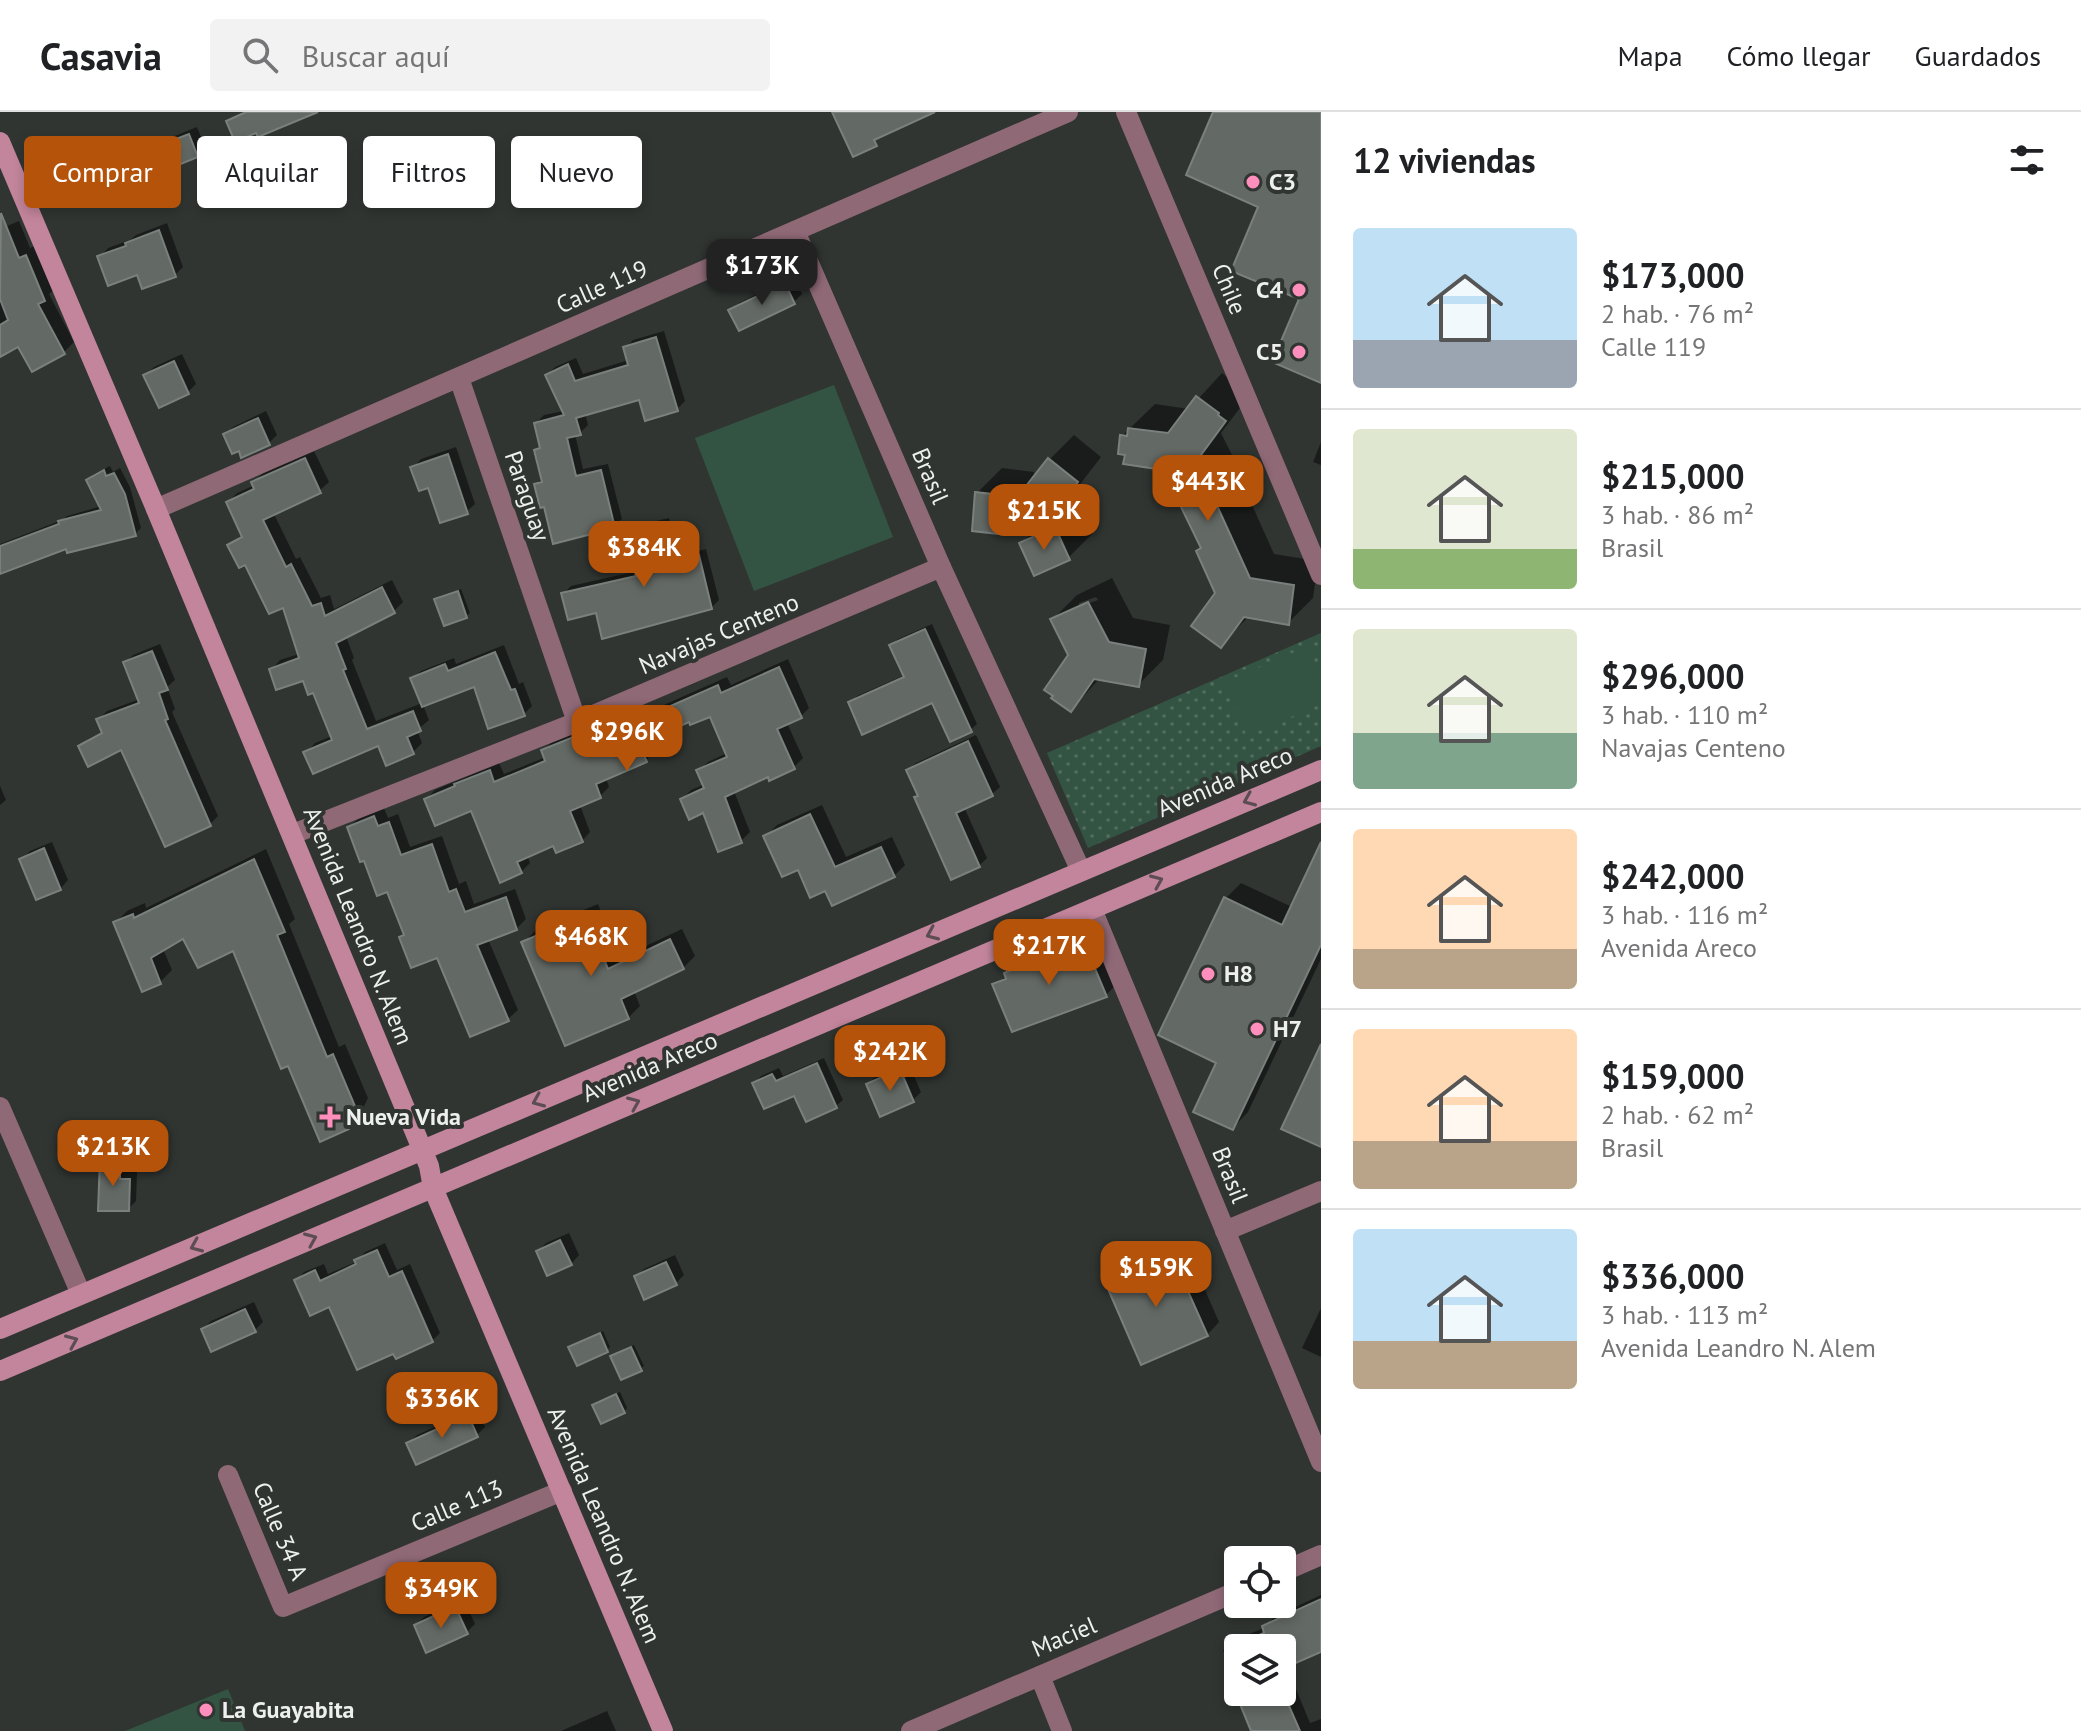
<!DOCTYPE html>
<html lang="es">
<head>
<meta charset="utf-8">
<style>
	:root { --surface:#fff; --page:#f2f2f2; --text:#202124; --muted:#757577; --line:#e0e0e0; --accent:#b45309 }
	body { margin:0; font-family:"PT Sans",sans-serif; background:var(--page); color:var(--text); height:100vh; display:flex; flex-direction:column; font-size:30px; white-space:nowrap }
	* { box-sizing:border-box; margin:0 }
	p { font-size:26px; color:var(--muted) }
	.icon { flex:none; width:44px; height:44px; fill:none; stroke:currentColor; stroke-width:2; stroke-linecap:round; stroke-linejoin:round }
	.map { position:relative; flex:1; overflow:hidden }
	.drawer { display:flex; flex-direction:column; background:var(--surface); width:760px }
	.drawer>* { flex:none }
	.banner { position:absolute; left:24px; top:24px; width:760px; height:72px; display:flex; gap:16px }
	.controls { position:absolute; left:1224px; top:1434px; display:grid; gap:16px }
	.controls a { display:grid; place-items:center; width:72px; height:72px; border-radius:8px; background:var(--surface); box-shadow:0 4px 12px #0003; font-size:40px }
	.price { position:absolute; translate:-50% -68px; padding:0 18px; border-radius:16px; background:var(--accent); color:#fff; font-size:26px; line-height:52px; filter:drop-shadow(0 2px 4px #0008) }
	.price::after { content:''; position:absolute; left:50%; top:48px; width:24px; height:18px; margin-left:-12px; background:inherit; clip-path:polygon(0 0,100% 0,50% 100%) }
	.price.current { background:#222; color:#fff }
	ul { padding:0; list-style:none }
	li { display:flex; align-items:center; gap:24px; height:200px; padding:0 32px }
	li+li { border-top:2px solid var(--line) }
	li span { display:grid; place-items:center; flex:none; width:224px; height:160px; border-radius:8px; color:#555 }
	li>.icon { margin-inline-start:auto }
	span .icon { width:96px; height:96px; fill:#fffc; stroke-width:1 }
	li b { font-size:34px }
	h2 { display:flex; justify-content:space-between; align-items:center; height:96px; padding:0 32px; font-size:34px }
	.tag { padding:0 28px; border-radius:8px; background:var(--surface); box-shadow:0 4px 12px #0003; font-size:28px; line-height:72px }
	.tag.current { background:var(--accent); color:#fff }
	header { display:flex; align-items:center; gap:48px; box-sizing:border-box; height:112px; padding:0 40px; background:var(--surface); border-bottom:2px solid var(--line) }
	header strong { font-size:38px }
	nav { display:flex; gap:44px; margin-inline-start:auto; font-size:28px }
	.search { width:560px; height:72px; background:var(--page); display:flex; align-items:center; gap:20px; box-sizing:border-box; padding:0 28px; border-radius:8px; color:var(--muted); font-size:30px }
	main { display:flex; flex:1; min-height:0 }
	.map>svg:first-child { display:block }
	.park { fill:url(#park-dots) }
	.pitch { fill:#345443 }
	.shadow { fill:#0007; fill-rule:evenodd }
	.building { fill:#636965; stroke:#7a807d; stroke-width:2 }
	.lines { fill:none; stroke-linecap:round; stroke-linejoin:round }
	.minor { stroke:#906977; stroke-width:20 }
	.secondary { stroke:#c3859c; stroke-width:20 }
	.oneway { stroke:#5c4d52 }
	.poi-dot { fill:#fe8ebb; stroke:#303532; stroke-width:3 }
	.labels { text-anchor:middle; stroke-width:8; stroke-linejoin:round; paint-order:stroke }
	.poi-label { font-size:24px; font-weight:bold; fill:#edf0ee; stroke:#303532; text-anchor:start }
	.street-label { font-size:24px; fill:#edf0ee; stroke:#303532 }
</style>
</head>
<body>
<header>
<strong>Casavia</strong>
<div class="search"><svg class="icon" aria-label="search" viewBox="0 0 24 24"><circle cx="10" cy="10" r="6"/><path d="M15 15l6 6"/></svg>Buscar aquí</div>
<nav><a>Mapa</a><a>Cómo llegar</a><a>Guardados</a></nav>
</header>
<main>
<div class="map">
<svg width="1321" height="1619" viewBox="0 0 1321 1619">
	<defs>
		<pattern id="park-dots" width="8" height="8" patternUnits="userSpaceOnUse" patternTransform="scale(2)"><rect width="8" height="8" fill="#345443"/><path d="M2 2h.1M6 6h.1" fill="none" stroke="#526d5e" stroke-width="1.8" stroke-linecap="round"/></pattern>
	</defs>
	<rect width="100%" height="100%" fill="#303532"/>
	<polygon class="park" points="1321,521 1321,634 1088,736 1047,641"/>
	<g class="pitch">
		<polygon points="834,273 893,425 754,479 695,326"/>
		<polygon points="1308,534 1321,563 1321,592 1247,624 1223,571"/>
		<polygon points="228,1577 245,1619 125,1619"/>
	</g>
	<g class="shadow">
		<polygon points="197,15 205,35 197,43 154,37 162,29"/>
		<polygon points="19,109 30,136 37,133 55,177 49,182 74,230 63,241 19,232 0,242 0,117"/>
		<polygon points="167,111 183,155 175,163 139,160 100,145 108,136 130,128 136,123"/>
		<polygon points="793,164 802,182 794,190 730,199 739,191"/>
		<polygon points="664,219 685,289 677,297 640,285 585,301 588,313 580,321 575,322 583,357 608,352 622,407 614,414 545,393 536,372 543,365 537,338 542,333 536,311 544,303 564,299 547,263 555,255 576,246 583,262 629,248 625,236 633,228"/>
		<polygon points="182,242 196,272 188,280 146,263 154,255"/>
		<polygon points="1222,261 1249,284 1221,321 1241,361 1239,364 1274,442 1318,449 1313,486 1288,511 1249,504 1221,533 1217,481 1202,435 1164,357 1127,342 1122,324 1155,292 1189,297"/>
		<polygon points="266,299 277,323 269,331 242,343 240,337 225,323 233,315"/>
		<polygon points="1074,323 1101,345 1081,371 1056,395 1032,376 1030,396 1006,421 977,381 1002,356 1034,360 1033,368 1050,347"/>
		<polygon points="1321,330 1321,353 1313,350"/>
		<polygon points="456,335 475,392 466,400 429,373 413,356 421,347"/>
		<polygon points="314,339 329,370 319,379 274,402 296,447 300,445 321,486 330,483 334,497 392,468 403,490 394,499 346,524 354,546 352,548 376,609 422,591 413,567 421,559 454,546 456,552 504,533 519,572 523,570 532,594 524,602 475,572 423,593 429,608 417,618 422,631 412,641 379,632 306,641 315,631 332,624 314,578 305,566 271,558 280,548 299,542 284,493 229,433 243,422 228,390 237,381 255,373 254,370 263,361"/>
		<polygon points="110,354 113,360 120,356 130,375 141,416 135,422 67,434 0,460 0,432 62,408 67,404 102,394 88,368 94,362"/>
		<polygon points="1080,392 1093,421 1068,446 1022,431 1046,407"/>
		<polygon points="669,406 679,444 706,437 719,488 711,496 598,499 563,482 571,474 637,459 628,422 635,414"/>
		<path d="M1112 466 1133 506 1170 513 1163 548 1138 573 1100 566 1071 598 1070 543 1052 508 1077 483ZM1096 485 1098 488 1079 495V491Z"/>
		<polygon points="461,477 470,501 466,504 436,488 440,484"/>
		<polygon points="932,512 977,612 970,618 933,589 851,591 857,584 905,563 891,533 898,527"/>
		<polygon points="160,532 175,568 167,575 175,597 172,600 218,704 210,712 121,635 80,634 88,627 103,619 99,607 107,599 140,587 125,551 133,543"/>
		<polygon points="788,547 809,596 800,605 787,611 803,646 794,655 769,662 734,679 750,720 741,729 719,737 705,699 682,687 691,678 705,672 699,658 708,650 727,641 711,602 690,607 648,625 655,639 646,648 606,666 609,675 600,684 580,693 590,720 582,729 554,732 527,743 530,751 521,760 472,697 426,687 435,678 499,651 504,662 546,645 543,639 552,630 585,617 589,626 727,565 731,573"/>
		<polygon points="976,623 1000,675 992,682 964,695 987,746 979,754 916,686 919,683 908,658 916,651"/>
		<polygon points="0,674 6,688 0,693"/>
		<polygon points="822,693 846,745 892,725 905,753 894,764 826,777 799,755 766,724 777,713"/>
		<polygon points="384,696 388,706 398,702 410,735 442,724 459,772 466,769 474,792 515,777 526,807 516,817 488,827 518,898 508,907 438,844 402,825 405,822 388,777 365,746 349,715 359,706"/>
		<polygon points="52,730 68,768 60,777 22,747 30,739"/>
		<polygon points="266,737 295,807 289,812 339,935 345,932 368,986 360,1003 348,1016 289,951 234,836 184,824 163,837 172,858 160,870 116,810 127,799 145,791 146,796"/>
		<polygon points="1321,738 1321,847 1248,1000 1233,1016 1219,950 1226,786 1241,771 1292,795"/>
		<polygon points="598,792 620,846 682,817 695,844 683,856 634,879 640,894 628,906 524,830 536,818"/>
		<polygon points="1091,821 1114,875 1106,883 995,873 1007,863 1006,861 1014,853"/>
		<polygon points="824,946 843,988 836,994 795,981 754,971 761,964 779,956 783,964"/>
		<polygon points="908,950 921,980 913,988 868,972 876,964"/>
		<polygon points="110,1040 128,1041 127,1059 137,1060 136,1089 128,1097 102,1048"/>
		<polygon points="569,1121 579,1143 571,1152 538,1139 546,1131"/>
		<polygon points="1184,1130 1219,1210 1207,1223 1108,1170 1120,1158"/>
		<polygon points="385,1131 397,1158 410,1152 440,1221 432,1229 330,1193 296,1169 304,1160 324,1152 328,1162 356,1150 365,1140"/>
		<polygon points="675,1143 684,1163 675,1172 636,1165 644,1157"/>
		<polygon points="254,1190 263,1210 255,1218 203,1217 211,1209"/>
		<polygon points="1321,1196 1321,1245 1302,1236"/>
		<polygon points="603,1219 610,1235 607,1238 574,1232"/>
		<polygon points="634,1233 644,1254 640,1257 613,1244"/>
		<polygon points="620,1280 627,1296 624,1300 594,1293 598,1290"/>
		<polygon points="477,1296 485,1315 477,1323 408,1331 417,1323"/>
		<path d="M1321 1483V1537L1286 1553 1310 1611 1321 1607V1619H1253L1233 1570 1235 1567 1223 1538 1234 1528 1264 1516 1274 1505ZM1238 1536H1282V1580H1238Z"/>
		<polygon points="464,1487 475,1512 466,1521 416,1513 424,1505"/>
		<polygon points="607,1599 616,1619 561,1619"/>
	</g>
	<g class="building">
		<polygon points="246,0 318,0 258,25 256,21 235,30 226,9"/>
		<polygon points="832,0 935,0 874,28 877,34 853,45"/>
		<polygon points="1213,0 1321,0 1321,271 1272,250 1299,187 1231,159 1258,95 1186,63"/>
		<polygon points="189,22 198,45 161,60 152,36"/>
		<polygon points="1,101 19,146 26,143 45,189 38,192 65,242 32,260 18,235 0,245 0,213 8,208 0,187"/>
		<polygon points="159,118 176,165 142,177 137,163 108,174 97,144 126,134 125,131"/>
		<polygon points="785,171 795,192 739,219 728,198"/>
		<polygon points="656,225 678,299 645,309 639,288 576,306 581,323 567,326 576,364 601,358 615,416 553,432 544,395 540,396 534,372 542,370 534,338 540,336 534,311 564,303 545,263 568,252 575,269 628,253 623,235"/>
		<polygon points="174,249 189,282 159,296 143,263"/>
		<polygon points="1196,284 1219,301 1218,303 1226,309 1198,347 1218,388 1215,389 1250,466 1294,473 1289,513 1244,505 1221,536 1191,514 1215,481 1196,439 1201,436 1163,358 1123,352 1125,343 1118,342 1120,323 1127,324 1128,316 1168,321"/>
		<polygon points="258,306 270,333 241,346 239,339 232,342 223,322"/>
		<polygon points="448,342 468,402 440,411 428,376 419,379 410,355"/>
		<polygon points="305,346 321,381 263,408 286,455 291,452 312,494 321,491 325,504 382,475 395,501 336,531 346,557 343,558 367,617 413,599 421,619 407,625 414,642 386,654 378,634 313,662 303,640 332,628 313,581 308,583 303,569 276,578 269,557 299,546 283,496 269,502 245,453 239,456 227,433 242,425 226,390 254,377 251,370"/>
		<polygon points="1048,346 1078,370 1056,398 1026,374"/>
		<polygon points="104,358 106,364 114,361 125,382 136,424 67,441 66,437 0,462 0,434 59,412 58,409 101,398 86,368"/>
		<polygon points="975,380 1010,384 1007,423 972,419"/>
		<polygon points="662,412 671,450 699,443 712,497 602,527 596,501 568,508 561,481 636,464 625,421"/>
		<polygon points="1055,415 1070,448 1034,464 1019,431"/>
		<polygon points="458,479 467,506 444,514 434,487"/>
		<polygon points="1088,490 1109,530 1146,537 1139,575 1094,567 1071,600 1051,586 1053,584 1044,578 1068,543 1050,507"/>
		<polygon points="925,517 972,620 950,630 932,591 862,623 848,590 904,565 889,533"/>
		<polygon points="152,539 168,578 159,581 168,607 165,608 211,714 165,735 121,638 88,655 78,634 102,621 96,607 139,591 123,550"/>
		<polygon points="495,540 511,578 515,577 525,604 488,617 474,575 422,595 410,566 445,552 448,559"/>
		<polygon points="779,555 802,606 777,617 795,657 769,669 768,665 725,685 742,731 718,740 703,701 689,708 680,687 704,676 696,658 727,645 710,605 690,613 689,610 639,632 647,650 596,672 601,686 570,699 583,730 556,741 553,734 517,750 522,761 500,771 471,699 435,714 424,687 455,674 454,672 490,658 494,670 545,649 541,638 576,624 580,634 718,573 721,581"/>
		<polygon points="968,629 993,684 956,701 980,755 951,768 914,685 918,684 906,658"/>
		<polygon points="810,702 835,755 881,735 895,765 832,794 825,779 810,786 798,758 782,765 763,724"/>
		<polygon points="374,704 378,714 389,710 401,743 432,732 449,780 456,777 465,800 506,785 517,818 477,833 509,909 470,925 437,846 411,856 399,825 404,823 387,780 377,784 364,749 360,750 347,715"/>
		<polygon points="1321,730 1321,833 1233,1018 1193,1000 1216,951 1158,923 1224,785 1282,813"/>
		<polygon points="44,736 61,778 36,788 19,747"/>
		<polygon points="254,747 285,820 277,823 327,945 333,942 357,999 349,1017 320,1030 288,954 281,957 233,839 198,856 183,827 151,846 161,872 142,880 113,810 133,802 134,806"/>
		<polygon points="586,803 608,857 670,827 684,857 621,887 629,907 565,934 521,830"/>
		<polygon points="1083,828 1107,885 1012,920 992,872 1006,867 1004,861"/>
		<polygon points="1321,932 1321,1035 1281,1017"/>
		<polygon points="817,951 837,996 806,1010 794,984 764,997 752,971 772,962 776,969"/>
		<polygon points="900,957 914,990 880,1005 866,972"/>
		<polygon points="100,1047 120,1048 120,1067 130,1067 129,1099 98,1099"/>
		<polygon points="560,1128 572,1153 547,1164 536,1139"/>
		<polygon points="377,1138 389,1165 402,1159 433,1230 396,1247 393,1242 357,1258 329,1195 310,1204 294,1168 315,1158 320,1169 356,1152 354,1148"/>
		<polygon points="1171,1141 1208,1224 1141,1253 1105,1170"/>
		<polygon points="666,1150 677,1173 644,1188 634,1164"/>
		<polygon points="245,1197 256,1220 211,1240 201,1217"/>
		<polygon points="600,1221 608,1240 577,1254 568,1235"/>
		<polygon points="631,1235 642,1259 621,1268 610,1244"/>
		<polygon points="616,1282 625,1301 601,1312 592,1293"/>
		<polygon points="468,1303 478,1325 416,1353 406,1331"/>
		<polygon points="1321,1487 1321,1540 1282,1557 1282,1536 1229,1536 1264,1521 1262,1514"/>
		<polygon points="455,1494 468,1522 426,1541 414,1513"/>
		<polygon points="1235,1580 1283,1580 1300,1619 1251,1619"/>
	</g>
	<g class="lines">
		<g class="minor">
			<polyline points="1126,0 1321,463"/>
			<polyline points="795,119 941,455 1081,759"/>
			<polyline points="459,266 577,610"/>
			<polyline points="156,397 1068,0"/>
			<polyline points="293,722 577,610 941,455"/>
			<polyline points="1092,797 1321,1350"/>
			<polyline points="0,995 81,1182"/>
			<polyline points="1225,1119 1321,1079"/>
			<polyline points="228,1363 283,1495 562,1379"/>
			<polyline points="1282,1460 1321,1443"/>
			<polyline points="1040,1564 1062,1619"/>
			<polyline points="911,1619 1238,1479"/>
		</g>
		<g class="secondary">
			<polyline points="0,30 156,397 429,1054 433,1076 663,1619"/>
			<polyline points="0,1217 1321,658"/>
			<polyline points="0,1259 1321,700"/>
		</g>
	</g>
	<defs><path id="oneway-chevron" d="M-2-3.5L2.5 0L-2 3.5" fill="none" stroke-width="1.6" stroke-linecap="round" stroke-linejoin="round" transform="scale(2)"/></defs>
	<g class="oneway">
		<use href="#oneway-chevron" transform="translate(1249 688) rotate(157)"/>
		<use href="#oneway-chevron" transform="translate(1157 769) rotate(-23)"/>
		<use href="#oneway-chevron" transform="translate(932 822) rotate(157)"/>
		<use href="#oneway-chevron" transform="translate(538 989) rotate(157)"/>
		<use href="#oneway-chevron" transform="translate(634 991) rotate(-23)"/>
		<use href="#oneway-chevron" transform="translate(311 1127) rotate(-23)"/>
		<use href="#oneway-chevron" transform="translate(196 1134) rotate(157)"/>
		<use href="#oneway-chevron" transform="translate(72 1229) rotate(-23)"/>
	</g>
	<g class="poi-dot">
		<circle cx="1253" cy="70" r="8"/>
		<circle cx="1299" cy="178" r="8"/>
		<circle cx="1299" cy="240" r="8"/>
		<circle cx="1208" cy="862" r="8"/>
		<circle cx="1257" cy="917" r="8"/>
		<path d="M326 993h8v8h8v8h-8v8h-8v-8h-8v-8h8z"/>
		<circle cx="206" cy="1598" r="8"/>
	</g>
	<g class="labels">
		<g class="poi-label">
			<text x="1269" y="78">C3</text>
			<text x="1283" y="186" text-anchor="end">C4</text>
			<text x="1283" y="248" text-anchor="end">C5</text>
			<text x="1224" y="870">H8</text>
			<text x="1273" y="925">H7</text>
			<text x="346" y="1013">Nueva Vida</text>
			<text x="222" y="1606">La Guayabita</text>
		</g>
		<g class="street-label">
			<text transform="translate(602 175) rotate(-24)" y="8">Calle 119</text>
			<text transform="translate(1229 177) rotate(67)" y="8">Chile</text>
			<text transform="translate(930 364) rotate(67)" y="8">Brasil</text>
			<text transform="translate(527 384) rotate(71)" y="8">Paraguay</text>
			<text transform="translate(719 522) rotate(-23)" y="8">Navajas Centeno</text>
			<text transform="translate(1225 670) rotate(-23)" y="8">Avenida Areco</text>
			<text transform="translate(358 814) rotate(68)" y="8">Avenida Leandro N. Alem</text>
			<text transform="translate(650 955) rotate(-23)" y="8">Avenida Areco</text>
			<text transform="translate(1230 1063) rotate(68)" y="8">Brasil</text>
			<text transform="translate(457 1394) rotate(-23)" y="8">Calle 113</text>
			<text transform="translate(604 1413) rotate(67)" y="8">Avenida Leandro N. Alem</text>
			<text transform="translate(280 1419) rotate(67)" y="8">Calle 34 A</text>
			<text transform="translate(1064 1525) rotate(-23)" y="8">Maciel</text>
		</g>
	</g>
</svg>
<div class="controls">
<a><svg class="icon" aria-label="locate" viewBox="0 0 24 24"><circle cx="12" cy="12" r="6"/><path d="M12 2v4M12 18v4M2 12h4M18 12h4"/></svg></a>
<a><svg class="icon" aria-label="layers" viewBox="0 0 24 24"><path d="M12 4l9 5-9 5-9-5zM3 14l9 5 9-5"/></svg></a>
</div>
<b class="price current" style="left:762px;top:195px">$173K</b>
<b class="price" style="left:1208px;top:411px">$443K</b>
<b class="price" style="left:1044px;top:440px">$215K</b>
<b class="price" style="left:644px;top:477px">$384K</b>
<b class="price" style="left:627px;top:661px">$296K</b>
<b class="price" style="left:591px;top:866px">$468K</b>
<b class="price" style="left:1049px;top:875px">$217K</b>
<b class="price" style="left:890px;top:981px">$242K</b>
<b class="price" style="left:113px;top:1076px">$213K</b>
<b class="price" style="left:1156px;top:1197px">$159K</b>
<b class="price" style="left:442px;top:1328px">$336K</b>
<b class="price" style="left:441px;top:1518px">$349K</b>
<div class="banner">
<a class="tag current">Comprar</a>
<a class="tag">Alquilar</a>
<a class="tag">Filtros</a>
<a class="tag">Nuevo</a>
</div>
</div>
<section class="drawer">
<h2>12 viviendas<svg class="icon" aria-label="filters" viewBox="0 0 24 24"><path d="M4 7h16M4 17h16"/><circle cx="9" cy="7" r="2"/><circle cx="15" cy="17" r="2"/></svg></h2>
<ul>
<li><span style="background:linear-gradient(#bfe0f5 70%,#9aa5b1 0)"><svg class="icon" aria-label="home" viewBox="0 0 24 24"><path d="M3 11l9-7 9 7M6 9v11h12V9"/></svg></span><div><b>$173,000</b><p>2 hab. · 76 m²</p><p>Calle 119</p></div></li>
<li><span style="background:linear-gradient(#dfe7d0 75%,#8fb573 0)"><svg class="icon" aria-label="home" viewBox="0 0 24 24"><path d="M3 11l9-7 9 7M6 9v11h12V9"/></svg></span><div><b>$215,000</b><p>3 hab. · 86 m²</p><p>Brasil</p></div></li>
<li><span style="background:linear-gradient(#dfe7d0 65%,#7fa58c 0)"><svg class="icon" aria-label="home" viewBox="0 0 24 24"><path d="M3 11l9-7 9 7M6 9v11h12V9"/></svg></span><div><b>$296,000</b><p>3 hab. · 110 m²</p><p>Navajas Centeno</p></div></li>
<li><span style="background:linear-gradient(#ffd9b3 75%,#b9a48a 0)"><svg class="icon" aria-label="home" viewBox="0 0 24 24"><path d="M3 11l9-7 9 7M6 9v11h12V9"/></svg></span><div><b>$242,000</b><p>3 hab. · 116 m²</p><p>Avenida Areco</p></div></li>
<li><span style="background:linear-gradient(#ffd9b3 70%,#b9a48a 0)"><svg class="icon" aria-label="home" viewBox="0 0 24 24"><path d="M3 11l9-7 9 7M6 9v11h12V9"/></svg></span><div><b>$159,000</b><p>2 hab. · 62 m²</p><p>Brasil</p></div></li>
<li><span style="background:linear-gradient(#bfe0f5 70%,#b9a48a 0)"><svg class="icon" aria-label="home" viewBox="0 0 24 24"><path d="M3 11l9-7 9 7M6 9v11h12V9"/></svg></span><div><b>$336,000</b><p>3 hab. · 113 m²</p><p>Avenida Leandro N. Alem</p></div></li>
</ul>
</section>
</main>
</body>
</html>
